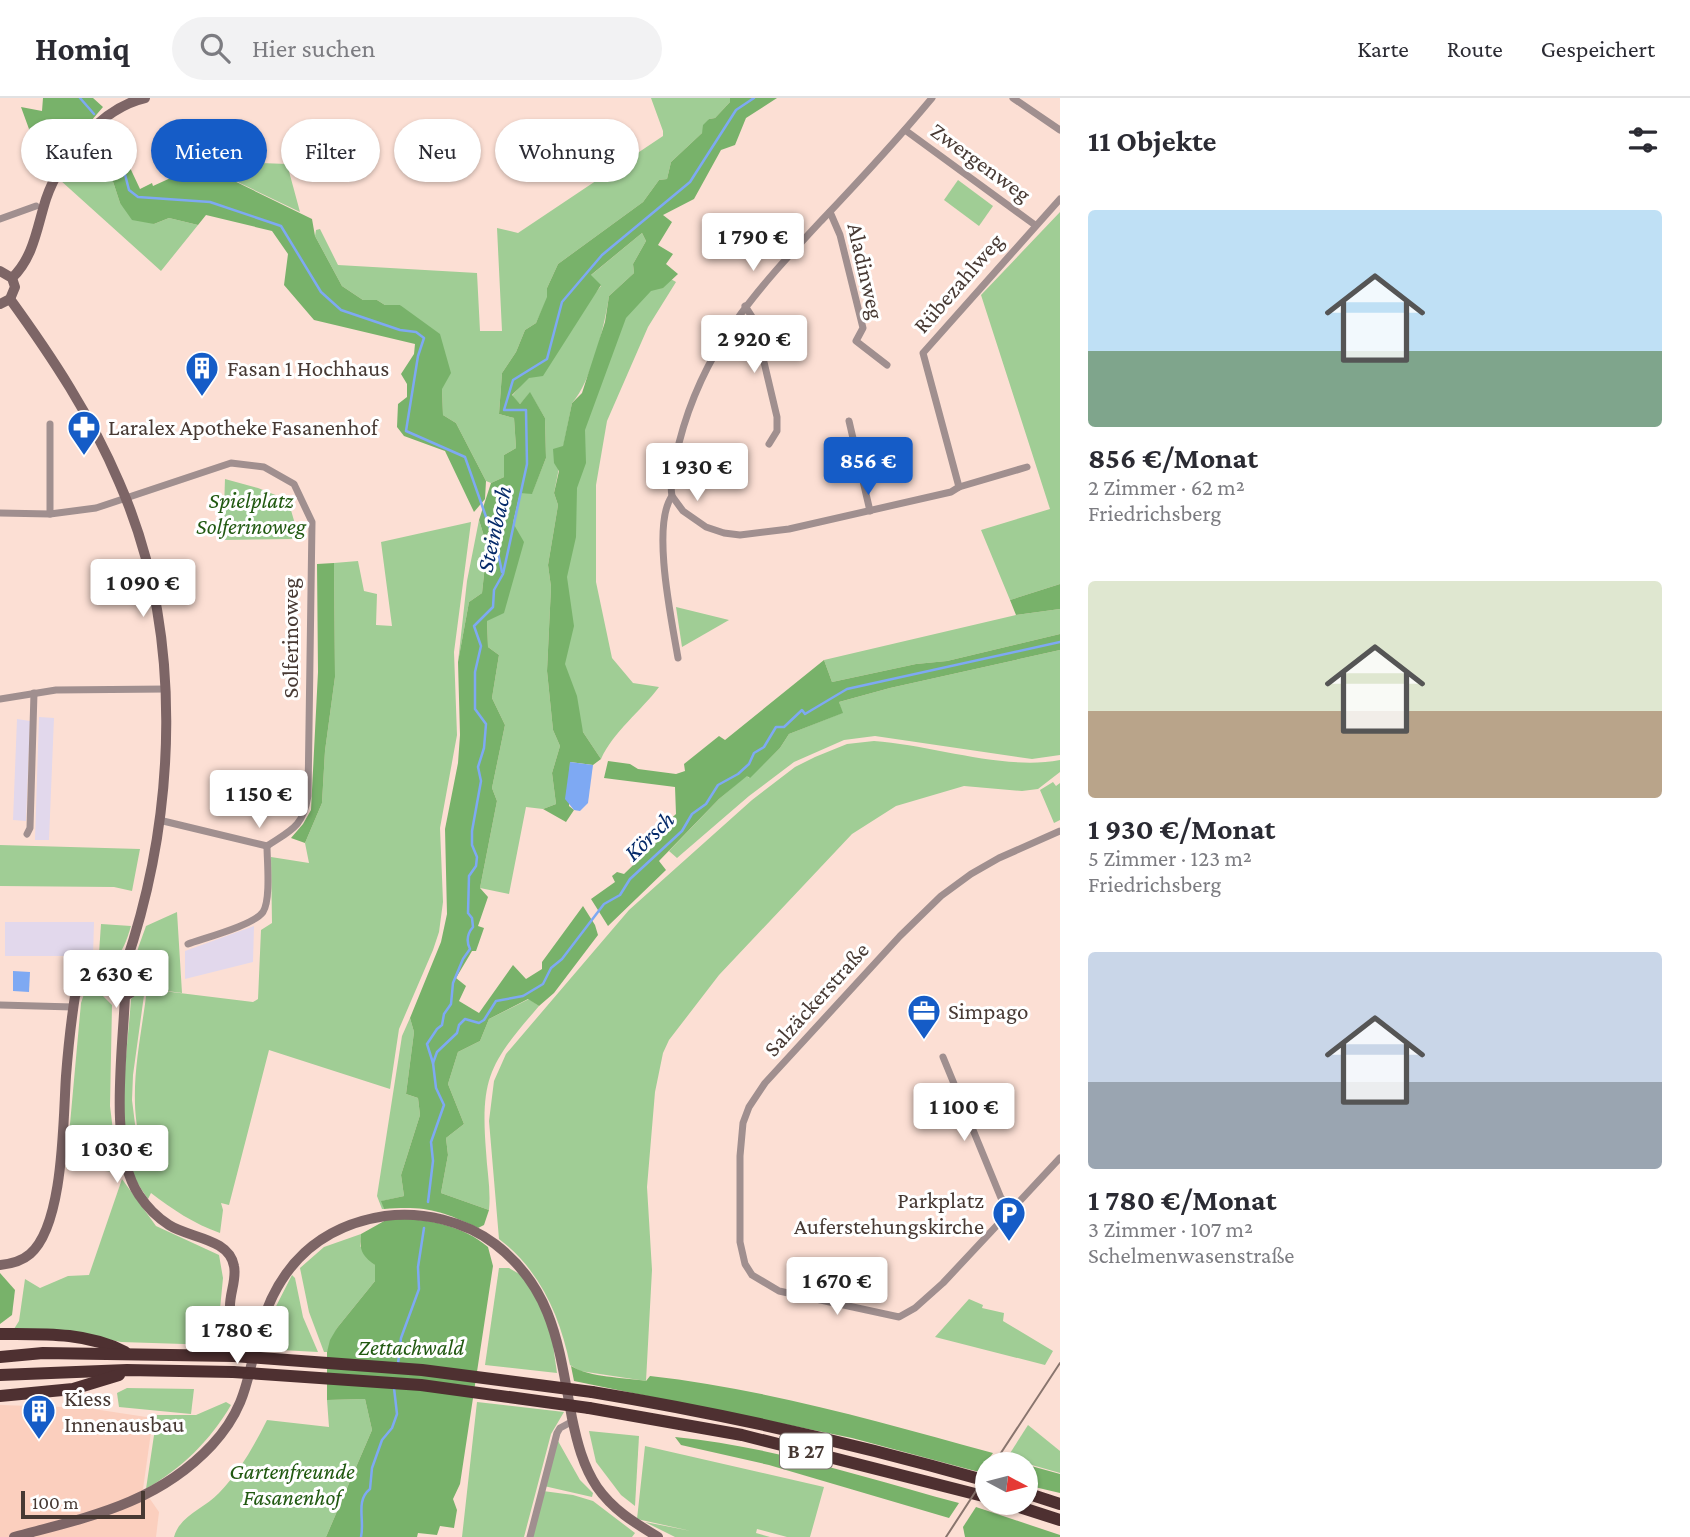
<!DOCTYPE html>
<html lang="de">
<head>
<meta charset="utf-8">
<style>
	:root { --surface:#fff; --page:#f2f2f3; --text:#2b2b33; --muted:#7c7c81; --line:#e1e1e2; --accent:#155cc7 }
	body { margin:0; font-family:"Crimson Pro",serif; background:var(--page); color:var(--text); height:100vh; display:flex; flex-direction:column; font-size:26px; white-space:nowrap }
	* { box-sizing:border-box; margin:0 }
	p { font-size:23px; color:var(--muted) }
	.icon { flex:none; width:38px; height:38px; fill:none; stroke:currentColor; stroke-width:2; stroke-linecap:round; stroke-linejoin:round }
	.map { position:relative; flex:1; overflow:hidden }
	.details { display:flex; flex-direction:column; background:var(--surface); width:630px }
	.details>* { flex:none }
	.top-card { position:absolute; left:21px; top:21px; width:665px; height:63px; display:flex; gap:14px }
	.needle { width:46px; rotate:97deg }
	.buttons { position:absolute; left:975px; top:1354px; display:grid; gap:14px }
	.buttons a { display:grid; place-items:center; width:63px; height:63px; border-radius:50%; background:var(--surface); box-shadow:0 2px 5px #0004; font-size:35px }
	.scale { position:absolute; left:21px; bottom:18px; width:124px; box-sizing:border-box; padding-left:7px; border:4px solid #473933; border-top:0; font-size:19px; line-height:24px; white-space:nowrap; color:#473933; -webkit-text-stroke:5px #fff; paint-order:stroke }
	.price { position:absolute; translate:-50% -60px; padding:0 16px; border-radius:7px; background:#fff; color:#222; font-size:23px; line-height:46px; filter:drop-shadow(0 2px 4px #0008) }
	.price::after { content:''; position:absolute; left:50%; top:42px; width:21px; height:16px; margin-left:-10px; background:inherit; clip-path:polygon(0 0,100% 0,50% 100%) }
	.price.active { background:var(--accent); color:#fff }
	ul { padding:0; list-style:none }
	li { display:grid; align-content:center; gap:14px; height:371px; padding:0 28px }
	li span { display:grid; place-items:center; height:217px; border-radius:7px; color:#555 }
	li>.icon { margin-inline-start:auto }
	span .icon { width:126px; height:126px; fill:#fffc; stroke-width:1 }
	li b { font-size:30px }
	h2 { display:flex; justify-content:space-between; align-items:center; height:84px; padding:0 28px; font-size:30px }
	.pill { padding:0 24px; border-radius:32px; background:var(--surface); box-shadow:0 2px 5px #0004; font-size:24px; line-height:63px }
	.pill.active { background:var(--accent); color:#fff }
	header { display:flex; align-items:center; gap:42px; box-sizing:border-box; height:98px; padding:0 35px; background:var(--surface); border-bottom:2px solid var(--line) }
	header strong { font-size:33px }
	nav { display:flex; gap:38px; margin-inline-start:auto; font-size:24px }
	.search { width:490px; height:63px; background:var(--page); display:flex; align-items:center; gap:18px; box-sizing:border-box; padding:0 24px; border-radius:38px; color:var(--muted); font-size:26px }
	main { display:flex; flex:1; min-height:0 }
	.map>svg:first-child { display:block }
	.built { fill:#fbcfbe }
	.industrial { fill:#e2d8ec }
	.green { fill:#a0cd95 }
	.forest { fill:#78b26a }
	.water { fill:#7ea9f3 }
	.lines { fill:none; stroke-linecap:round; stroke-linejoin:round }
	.stream { stroke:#7ea9f3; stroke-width:2.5 }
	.street { stroke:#a08f8f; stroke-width:7 }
	.secondary { stroke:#7d6566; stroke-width:10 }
	.highway { stroke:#4e3031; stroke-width:12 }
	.tram { stroke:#89756e; stroke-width:2 }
	.highway-bridge { stroke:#4e3031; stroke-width:12 }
	.labels { text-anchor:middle; stroke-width:6; stroke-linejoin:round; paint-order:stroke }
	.shield { fill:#fff; stroke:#7e7470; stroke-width:2 }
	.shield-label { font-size:21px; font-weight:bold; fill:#473933 }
	.street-label { font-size:23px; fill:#473933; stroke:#fff }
	.poi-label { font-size:23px; fill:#473933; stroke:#fff; text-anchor:start }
	.park-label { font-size:23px; font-style:italic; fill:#215911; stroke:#fff }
	.water-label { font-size:24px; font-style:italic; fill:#052a69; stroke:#fff }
</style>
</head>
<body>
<header>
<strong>Homiq</strong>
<div class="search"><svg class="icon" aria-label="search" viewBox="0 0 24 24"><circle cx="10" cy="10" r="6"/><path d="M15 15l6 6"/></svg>Hier suchen</div>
<nav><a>Karte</a><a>Route</a><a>Gespeichert</a></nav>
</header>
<main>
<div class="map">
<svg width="1060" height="1439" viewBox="0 0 1060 1439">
	<rect width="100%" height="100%" fill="#fcdfd4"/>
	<polygon class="built" points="0,1307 65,1309 67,1307 153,1320 143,1391 159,1414 156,1439 0,1439"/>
	<g class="industrial">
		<polygon points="39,619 54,620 49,742 35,742"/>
		<polygon points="17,621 30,623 26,723 13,722"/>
		<polygon points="5,824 94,824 93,858 5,858"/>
		<polygon points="254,828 253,864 185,881 185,853"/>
	</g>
	<g class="green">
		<polygon points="651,0 730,0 730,4 715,20 709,21 702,35 671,64 667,81 659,82 643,104 558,166 547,190 548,199 536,225 525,232 516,254 502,275 499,316 514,320 516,350 504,357 504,379 491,385 486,383 456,325 443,317 442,291 400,207 385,207 377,202 363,202 342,188 315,138 316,132 320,131 338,167 477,175 480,233 502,233 497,130 518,135 663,38 663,33"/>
		<polygon points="96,39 101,47 120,105 154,126 169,120 198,127 161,173 60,82 72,64"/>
		<polygon points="180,62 287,66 300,114 223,77 191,78"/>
		<polygon points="958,82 993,108 979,128 944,102"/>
		<polygon points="1060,114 1060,486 1010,502 981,432 1050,411 981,197"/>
		<path d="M642 135 646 143 633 166 634 175 609 198C605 226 591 285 572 305L554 395 558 407 548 467 551 489 547 573 553 632 560 648 552 675 556 706 543 711 526 709 509 796 480 790 497 703 492 690 505 627 492 600 499 557 488 549 487 523 521 395H532L546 360 545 320 530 295 520 306 512 298 601 188 590 178Z"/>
		<path d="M647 167 676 184 648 229 607 323 596 387V484L612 560 633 585 659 589C641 613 613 634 601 661L583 634 554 582 578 319Z"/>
		<polygon points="225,381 258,390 288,402 295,426 293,441 223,442"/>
		<polygon points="479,422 487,448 482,495 469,504 458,564 467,483"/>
		<path d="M471 424 454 554 457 637 440 730 443 804 439 834 433 852 399 931 390 991 269 952 229 1107 221 1105 223 1112 220 1135C194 1126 172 1111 151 1095L148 1101C143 1094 138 1086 134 1078 114 1037 128 948 131 901 147 886 133 878 135 863 137 851 142 840 146 828L177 814 182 895 145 890 133 977 132 1002 138 1050 161 1065 159 1073 163 1062 142 1049C126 999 141 942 147 891L253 904 258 901 261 832 272 825 271 759 309 765 305 745 322 705 325 653 335 579 334 465 358 463 364 493 377 496 376 527 392 528 381 444Z"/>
		<polygon points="676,509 729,522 682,549"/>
		<polygon points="1060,511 1060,536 947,563 916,566 832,584 824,562 1016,517"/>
		<polygon points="1060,552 1060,657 1032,661 875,638 844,642 794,664 749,698 677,760 669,753 719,701 747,677 749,680 780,650 789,636 842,615 839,604 890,590"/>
		<path d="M874 643C933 647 1004 673 1060 662V674L1038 691 1022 693 964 688 896 708 852 736 719 877 669 942 663 955 655 994 647 1089 652 1172 646 1283 580 1273 570 1267C560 1218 540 1172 499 1141L489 1023 494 983 506 956 629 812 752 702 795 669 815 659 847 646Z"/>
		<polygon points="1053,684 1056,688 1060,685 1060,722 1054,725 1040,692"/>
		<polygon points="0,747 140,751 132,793 114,789 0,788"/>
		<path d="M101 826 131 828C125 848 120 863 98 870Z"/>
		<polygon points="97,892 112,907 110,1008 118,1074 66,1070 81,905 85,893"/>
		<path d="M529 901 539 908C491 964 480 978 486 1053 487 1073 491 1092 489 1112L441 1095 448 1057 446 1040 464 1026 448 986 458 954 480 943 489 921Z"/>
		<polygon points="410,920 414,934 406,996 418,1000 420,1017 401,1077 404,1098 382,1103 384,1111 382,1111 377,1098 402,938"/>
		<polygon points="122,1081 156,1128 219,1157 223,1180 220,1211 230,1231 246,1248 121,1244 72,1234 14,1231 19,1223 25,1181 40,1190 68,1178 89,1177"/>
		<polygon points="361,1136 360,1148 375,1167 375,1183 337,1230 327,1254 324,1254 309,1214 300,1170 324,1149"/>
		<polygon points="499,1170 509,1170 526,1180 550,1226 557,1275 485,1267"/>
		<polygon points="292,1177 295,1180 303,1219 318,1254 262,1251 268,1224"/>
		<polygon points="969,1201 983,1207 982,1210 1004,1215 1003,1223 1053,1253 1045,1267 935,1239"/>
		<polygon points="127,1290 194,1291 191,1316 119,1309 117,1295"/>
		<path d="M365 1301 372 1332 326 1439H174C180 1417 204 1411 219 1395 240 1373 254 1348 267 1322L329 1329 327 1302Z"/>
		<path d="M226 1304 231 1307C210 1343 182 1370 146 1391L157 1317H196Z"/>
		<polygon points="477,1304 564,1314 551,1336 524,1439 462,1439"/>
		<polygon points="1028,1327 1060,1353 1060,1375 1007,1360"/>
		<polygon points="589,1333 639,1338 635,1408 621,1397 596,1364"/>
		<polygon points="558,1343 580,1382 593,1395 592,1399 544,1388"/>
		<polygon points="645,1348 824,1389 810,1439 787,1439 757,1431 756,1435 770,1439 675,1439 645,1424 691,1433 637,1421"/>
		<polygon points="543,1393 573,1397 593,1403 635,1435 632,1439 533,1439"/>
	</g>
	<g class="forest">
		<polygon points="43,0 93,0 103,9 62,57 47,35 33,42 21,9 42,13"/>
		<path d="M730 0H777L746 20 735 47 721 52 694 101 663 117 672 124 658 147 673 156 666 166 678 176 663 190 651 193 626 220 585 332 586 365 577 390 576 439 567 479 574 528 565 566 577 598 583 634 601 661 593 667 570 664 569 708 574 712 566 724 543 711 556 706 552 675 560 648 553 632 547 573 551 489 548 467 558 407 554 395 559 373 554 365 553 351 563 348 572 305 582 295 605 224 609 198 634 175 633 166 646 143 642 135 591 177 601 187 543 278 529 280 512 297 520 306 530 294 545 320 546 360 532 396 520 395 513 425 524 444 504 515 487 523 488 549 499 557 492 600 505 627 492 690 497 703 480 790 488 799 478 828 484 830 476 853H472L456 880 466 888 459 903 479 915 513 867 526 881 542 871V864L583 808 595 827 598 837 554 895 539 908 528 901 489 921 480 943 458 954 448 986 464 1026 446 1040 448 1057 441 1095 489 1112 484 1127 478 1130C440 1112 425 1108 384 1111L381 1103 404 1098 401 1077 420 1017 418 1000 406 996 414 934 410 920 441 844 447 816 445 731 458 665 460 637 458 564 469 504 482 495 487 448 479 422 491 385 504 379V357L516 350 514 320 499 316 502 275 516 254 525 232 536 225 547 199V190L558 166 643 104 659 82 667 81 671 64 702 35 703 27 709 21 715 20 730 4Z"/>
		<polygon points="109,25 140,91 152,85 153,88 175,78 170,65 180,62 191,78 222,77 312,121 315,138 342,188 363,202 377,202 385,207 400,207 440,236 451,275 442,291 443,317 456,325 486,383 485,401 474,414 445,353 404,338 397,329 398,306 407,299 407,286 401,276 414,256 415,246 314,222 284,187 288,156 272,133 206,117 198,127 169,120 154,126 132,122 120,105 101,47 96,39"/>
		<polygon points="334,465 335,579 325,653 322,705 305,745 291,740 303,726 311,712 318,574 317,466"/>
		<polygon points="1060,486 1060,511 1016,517 1010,502"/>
		<polygon points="1060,536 1060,552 890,590 839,604 843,615 789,636 780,650 750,680 747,678 719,701 659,763 666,772 608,828 591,801 615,784 612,778 617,774 624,776 658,743 654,736 676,716 675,689 604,680 608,663 630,666 638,671 676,676 685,673 684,666 719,638 725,642 824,562 832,584 916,566 947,563"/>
		<path d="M399 1121C430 1121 463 1128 488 1149L493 1168 460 1386 453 1401 457 1412 454 1430 440 1428 437 1437 418 1435 417 1439H326L372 1332 365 1301 327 1302V1254L330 1242 337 1230 375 1183V1167C362 1158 359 1152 361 1136L386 1122Z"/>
		<polygon points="0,1175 15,1192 12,1217 0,1226"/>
		<path d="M571 1268C591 1280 622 1279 646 1283L650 1278C766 1291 880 1324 993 1355L979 1374 852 1340 574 1283Z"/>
		<path d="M675 1339C771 1348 866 1380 959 1405L949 1420 769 1367 681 1347Z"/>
		<polygon points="1006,1361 1060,1376 1060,1395 1026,1387 1026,1367 1002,1367"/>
		<polygon points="976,1409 1060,1437 1060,1439 965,1439 963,1429"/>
	</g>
	<g class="water">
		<polygon points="570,664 593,667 588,705 580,713 574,712 565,701"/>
		<polygon points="13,873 30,874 29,894 13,893"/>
	</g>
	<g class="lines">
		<g class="stream">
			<polyline points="80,0 94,16"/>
			<polyline points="107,32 120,57 129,92 138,99 210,104 281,128 321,194 341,212 400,232 416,234 424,240 418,258 406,333 465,359 497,450 502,474"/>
			<path d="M433 965 427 946 437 931 442 927 444 916 451 906 453 885 463 861 470 851C466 843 467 836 473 829L472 820 468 815 469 778 476 768 477 759 472 747V733L481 683 478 669 484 650 486 626 475 611V574L481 548 474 528 493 509 494 492 503 476 527 366 526 312H504L513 282 547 261 562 204 602 157 690 84 736 12 754 0"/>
			<polyline points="428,1104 433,1063 431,1044 444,1007 436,990 433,965 437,954 457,935 459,927 465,921 479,925 484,922 496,903 523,898 543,886 551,870 562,861 604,806 620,797 630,781 682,733 692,716 706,706 718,687 738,676 749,666 754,655 764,649 776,629 784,629 802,612 805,616 847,591 1060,544"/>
			<polyline points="398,1266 401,1240 419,1191 418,1169 424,1130"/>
			<path d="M361 1439C365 1422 355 1403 370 1391L372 1370 382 1342 392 1330 397 1316 394 1290"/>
		</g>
		<g class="street">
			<polyline points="1013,0 1060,32"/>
			<polyline points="905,32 1035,127"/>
			<polyline points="830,114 840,137 863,230 856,243 887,267"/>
			<polyline points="0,121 36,108"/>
			<polyline points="745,208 754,222 777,319 777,333 769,346"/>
			<polyline points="849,323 870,413"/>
			<polyline points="959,389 923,255 1060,101"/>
			<polyline points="672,398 683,413 706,429 724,435 740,437 789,431 951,394 959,389 1027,369"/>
			<path d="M0 415 50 416 96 410 231 365 264 369 294 386 312 424 308 698C303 729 291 732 267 748L159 722"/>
			<polyline points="50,416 50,326"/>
			<path d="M678 560C672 524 651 427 672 398 669 381 675 362 679 345 703 250 756 193 821 123 859 83 897 42 932 0"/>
			<polyline points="0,601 56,592 166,591"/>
			<polyline points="1060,733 999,760 971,776 941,798 900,838 765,985 749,1009 743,1025 740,1058 740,1144 745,1166 752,1177 779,1193 899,1219 915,1210 943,1185 1060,1060"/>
			<polyline points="27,736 30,730 34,595"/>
			<path d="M188 846C204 840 254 827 263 814 271 801 267 763 267 748"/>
			<polyline points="0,907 73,909"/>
			<polyline points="943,959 1001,1100 1013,1110"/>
			<polyline points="530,1439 557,1335 560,1330 573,1323"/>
		</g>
		<g class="secondary">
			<polyline points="0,173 12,180 15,189 10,201 0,206"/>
			<path d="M12 180C34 159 37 129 46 101 60 60 101 10 145 0"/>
			<path d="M10 201C52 259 91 318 119 384 185 534 177 716 125 868"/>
			<circle cx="123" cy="883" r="14"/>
			<path d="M125 897C123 953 108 1051 139 1097 147 1109 158 1120 169 1127 189 1140 229 1140 234 1168 237 1182 229 1196 230 1211L241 1224 260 1231"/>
			<path d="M0 1167C10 1166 22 1163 30 1156 64 1127 63 1022 66 978 68 952 71 924 75 898 81 881 91 879 108 880"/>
			<path d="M14 1439C88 1419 157 1406 212 1347 248 1308 247 1278 260 1232 278 1168 319 1128 385 1118 422 1113 465 1123 495 1146 555 1192 559 1252 572 1320 577 1344 583 1368 597 1389 613 1412 635 1425 658 1439"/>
		</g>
		<g class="highway">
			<path d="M0 1236C43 1236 86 1234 125 1254"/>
			<polyline points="0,1259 43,1255 234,1258"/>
			<polyline points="0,1277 127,1272 233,1274"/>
			<path d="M592 1294C725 1316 857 1346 987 1383"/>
			<polyline points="0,1298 73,1291 119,1277"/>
			<polyline points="589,1310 742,1337 987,1399"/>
			<polyline points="1026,1395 1060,1406"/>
			<polyline points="1007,1405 1060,1422"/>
		</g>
		<g class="tram">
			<polyline points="993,1367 1060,1265"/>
			<polyline points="946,1439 987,1376"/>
		</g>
		<g class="highway-bridge">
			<polyline points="234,1258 422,1272 592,1294"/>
			<polyline points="233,1274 421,1287 589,1310"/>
		</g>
	</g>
	<defs>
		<symbol id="building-pin" viewBox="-11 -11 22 30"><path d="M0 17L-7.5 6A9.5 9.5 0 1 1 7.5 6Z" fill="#155cc7" stroke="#fff"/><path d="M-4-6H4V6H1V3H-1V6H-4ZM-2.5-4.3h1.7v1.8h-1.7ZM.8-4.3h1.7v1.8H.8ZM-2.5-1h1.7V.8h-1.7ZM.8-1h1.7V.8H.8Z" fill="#fff"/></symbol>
		<symbol id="pharmacy-pin" viewBox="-11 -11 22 30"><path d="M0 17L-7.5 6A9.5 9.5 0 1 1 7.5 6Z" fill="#155cc7" stroke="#fff"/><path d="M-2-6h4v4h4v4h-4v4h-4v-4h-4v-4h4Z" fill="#fff"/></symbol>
		<symbol id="office-pin" viewBox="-11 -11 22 30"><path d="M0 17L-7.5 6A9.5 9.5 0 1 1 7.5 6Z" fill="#155cc7" stroke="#fff"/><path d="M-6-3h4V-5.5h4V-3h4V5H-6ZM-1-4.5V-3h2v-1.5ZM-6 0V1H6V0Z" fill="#fff"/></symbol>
		<symbol id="parking-pin" viewBox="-11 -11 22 30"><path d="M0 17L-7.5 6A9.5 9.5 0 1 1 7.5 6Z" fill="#155cc7" stroke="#fff"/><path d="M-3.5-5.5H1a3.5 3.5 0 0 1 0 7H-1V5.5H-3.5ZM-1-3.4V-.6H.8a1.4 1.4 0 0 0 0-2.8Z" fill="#fff"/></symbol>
	</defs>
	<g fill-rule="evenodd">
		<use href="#building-pin" x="183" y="251" width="38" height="52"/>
		<use href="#pharmacy-pin" x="65" y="310" width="38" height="52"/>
		<use href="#office-pin" x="905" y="894" width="38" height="52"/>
		<use href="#parking-pin" x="990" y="1096" width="38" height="52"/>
		<use href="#building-pin" x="20" y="1294" width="38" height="52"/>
	</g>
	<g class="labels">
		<rect class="shield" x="780" y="1335.5" width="52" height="35" rx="5"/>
		<g class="shield-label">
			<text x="806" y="1360">B 27</text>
		</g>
		<g class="street-label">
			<text transform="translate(981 64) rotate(36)" y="8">Zwergenweg</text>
			<text transform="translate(866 173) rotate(77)" y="8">Aladinweg</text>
			<text transform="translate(958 185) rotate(-49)" y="8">Rübezahlweg</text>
			<text transform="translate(290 540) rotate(-90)" y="8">Solferinoweg</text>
			<text transform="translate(816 901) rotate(-48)" y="8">Salzäckerstraße</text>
		</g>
		<g class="poi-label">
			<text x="227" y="278">Fasan 1 Hochhaus</text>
			<text x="108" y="337">Laralex Apotheke Fasanenhof</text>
			<text x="948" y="921">Simpago</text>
			<text x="984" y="1110" text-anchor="end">Parkplatz<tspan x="984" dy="26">Auferstehungskirche</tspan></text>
			<text x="64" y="1308">Kiess<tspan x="64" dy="26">Innenausbau</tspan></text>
		</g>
		<g class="park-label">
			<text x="251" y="410">Spielplatz<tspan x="251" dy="26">Solferinoweg</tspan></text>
			<text x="411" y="1257">Zettachwald</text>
			<text x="292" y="1381">Gartenfreunde<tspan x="292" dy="26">Fasanenhof</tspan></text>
		</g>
		<g class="water-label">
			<text transform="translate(494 431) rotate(-77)" y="8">Steinbach</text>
			<text transform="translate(649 738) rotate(-44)" y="8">Körsch</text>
		</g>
	</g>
</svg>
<div class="buttons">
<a><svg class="needle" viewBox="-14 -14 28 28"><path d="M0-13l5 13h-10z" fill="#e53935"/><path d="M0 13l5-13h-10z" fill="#7c7c81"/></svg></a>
</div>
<div class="scale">100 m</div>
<b class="price" style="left:753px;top:175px">1 790 €</b>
<b class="price" style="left:754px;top:277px">2 920 €</b>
<b class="price active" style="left:868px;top:399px">856 €</b>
<b class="price" style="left:697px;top:405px">1 930 €</b>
<b class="price" style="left:143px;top:521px">1 090 €</b>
<b class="price" style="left:259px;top:732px">1 150 €</b>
<b class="price" style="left:116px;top:912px">2 630 €</b>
<b class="price" style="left:964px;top:1045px">1 100 €</b>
<b class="price" style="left:117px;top:1087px">1 030 €</b>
<b class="price" style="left:837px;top:1219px">1 670 €</b>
<b class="price" style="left:237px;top:1268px">1 780 €</b>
<div class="top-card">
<a class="pill">Kaufen</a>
<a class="pill active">Mieten</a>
<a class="pill">Filter</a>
<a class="pill">Neu</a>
<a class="pill">Wohnung</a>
</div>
</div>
<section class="details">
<h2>11 Objekte<svg class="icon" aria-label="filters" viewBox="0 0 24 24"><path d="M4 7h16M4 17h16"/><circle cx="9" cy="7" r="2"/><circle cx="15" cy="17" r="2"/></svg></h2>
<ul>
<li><span style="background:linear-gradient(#bfe0f5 65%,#7fa58c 0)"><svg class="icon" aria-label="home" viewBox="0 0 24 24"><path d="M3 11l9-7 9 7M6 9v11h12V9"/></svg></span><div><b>856 €/Monat</b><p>2 Zimmer · 62 m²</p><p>Friedrichsberg</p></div></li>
<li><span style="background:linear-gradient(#dfe7d0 60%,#b9a48a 0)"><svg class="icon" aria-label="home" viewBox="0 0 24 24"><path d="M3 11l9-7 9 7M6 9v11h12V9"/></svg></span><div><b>1 930 €/Monat</b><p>5 Zimmer · 123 m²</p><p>Friedrichsberg</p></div></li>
<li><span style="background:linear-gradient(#c9d6e8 60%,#9aa5b1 0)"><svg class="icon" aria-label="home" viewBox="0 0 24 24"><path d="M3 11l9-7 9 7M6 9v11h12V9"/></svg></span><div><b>1 780 €/Monat</b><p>3 Zimmer · 107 m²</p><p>Schelmenwasenstraße</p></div></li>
</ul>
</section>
</main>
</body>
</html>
